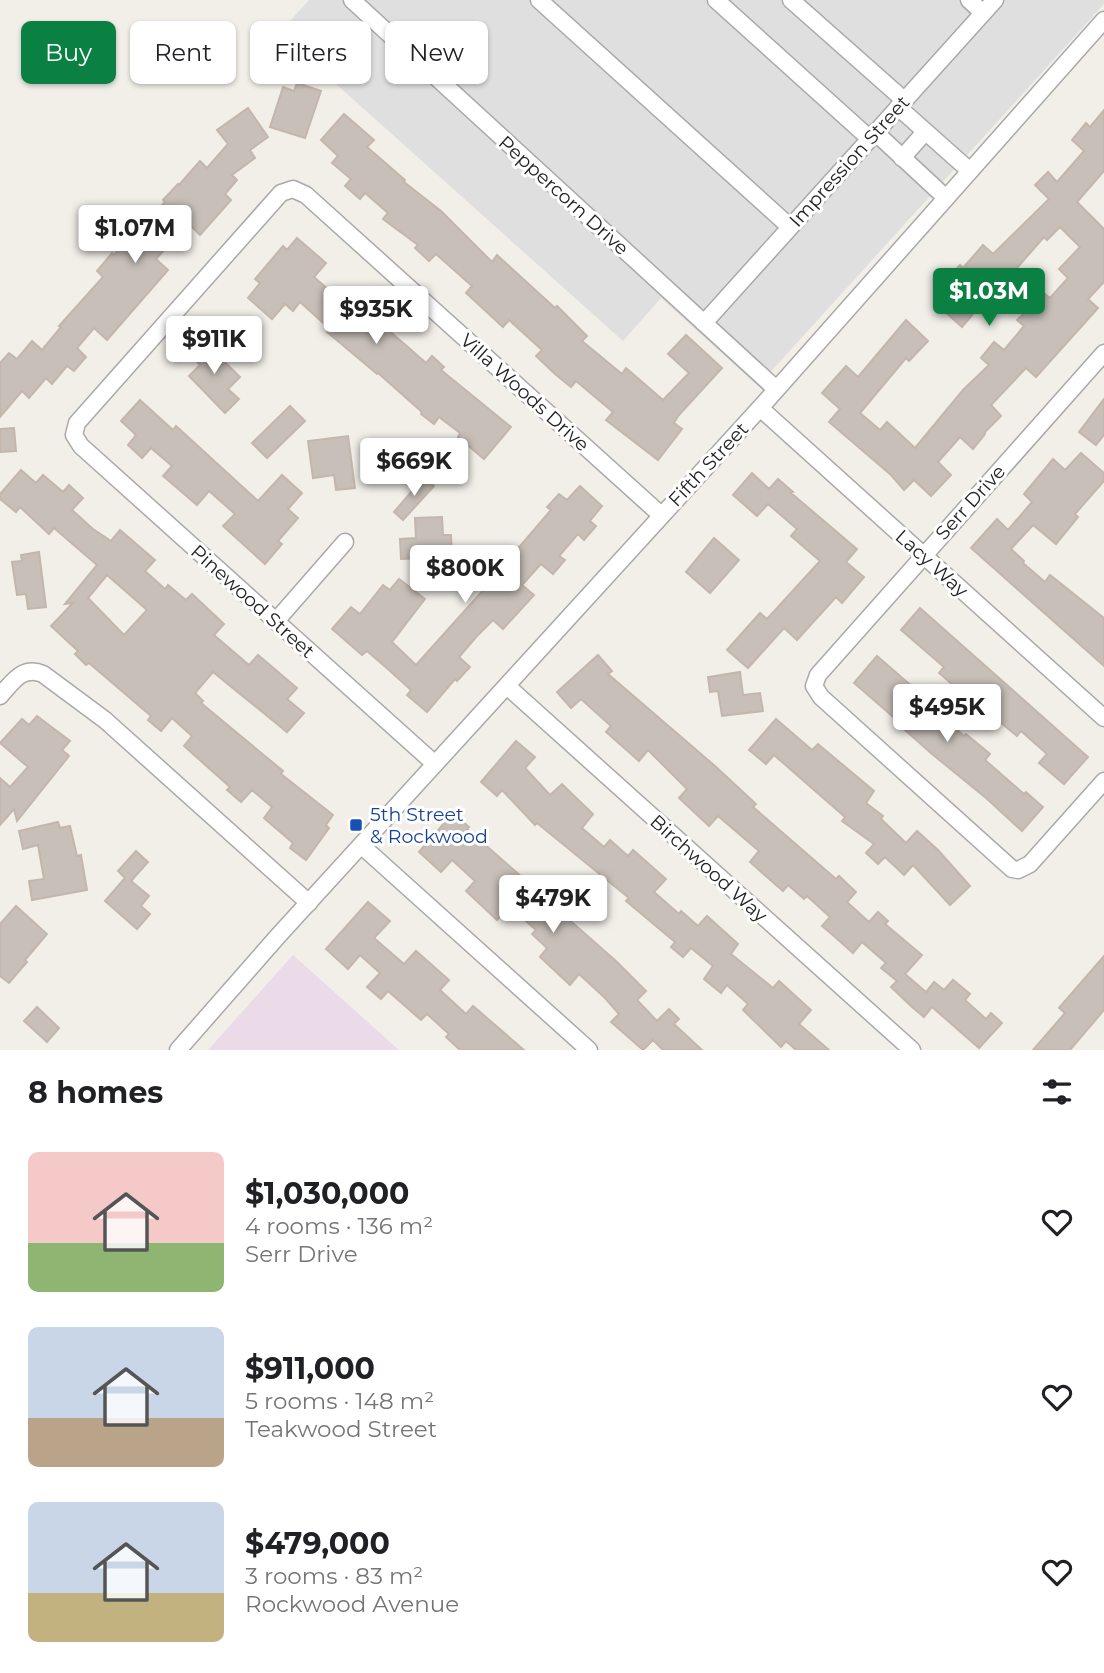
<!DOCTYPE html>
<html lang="en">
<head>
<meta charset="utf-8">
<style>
	:root { --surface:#fff; --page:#f2f2f2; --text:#202124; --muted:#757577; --accent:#0b8043 }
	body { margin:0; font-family:Montserrat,sans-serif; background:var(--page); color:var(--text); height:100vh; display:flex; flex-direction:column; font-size:26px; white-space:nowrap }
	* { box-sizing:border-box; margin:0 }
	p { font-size:23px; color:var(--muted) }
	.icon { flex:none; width:38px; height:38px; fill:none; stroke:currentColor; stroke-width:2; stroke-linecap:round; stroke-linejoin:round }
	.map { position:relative; height:1050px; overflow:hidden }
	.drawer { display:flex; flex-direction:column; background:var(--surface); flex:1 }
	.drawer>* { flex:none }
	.guide { position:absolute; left:21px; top:21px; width:700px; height:63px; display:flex; gap:14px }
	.price { position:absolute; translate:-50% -60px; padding:0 16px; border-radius:7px; background:#fff; color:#222; font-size:23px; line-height:46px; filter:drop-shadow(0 2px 4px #0008) }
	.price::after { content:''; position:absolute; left:50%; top:42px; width:21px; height:16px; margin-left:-10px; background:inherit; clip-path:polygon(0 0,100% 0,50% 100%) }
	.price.on { background:var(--accent); color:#fff }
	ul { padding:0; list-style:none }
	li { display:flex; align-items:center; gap:21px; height:175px; padding:0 28px }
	li span { display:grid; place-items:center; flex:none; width:196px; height:140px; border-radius:10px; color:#555 }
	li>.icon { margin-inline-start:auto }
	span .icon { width:84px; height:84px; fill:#fffc; stroke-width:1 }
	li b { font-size:30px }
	h2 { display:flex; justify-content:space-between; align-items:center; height:84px; padding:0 28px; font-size:30px }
	.chip { padding:0 24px; border-radius:10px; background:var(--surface); box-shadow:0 2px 5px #0004; font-size:24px; line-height:63px }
	.chip.on { background:var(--accent); color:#fff }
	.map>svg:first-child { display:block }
	.residential { fill:#e0dfdf }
	.industrial { fill:#ebdbe8 }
	.building { fill:#c7bfb8; stroke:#c4b6ab; stroke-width:2; fill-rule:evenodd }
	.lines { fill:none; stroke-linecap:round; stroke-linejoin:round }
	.minor-casing { stroke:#a9a9a9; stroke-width:19 }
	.minor { stroke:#fff; stroke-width:16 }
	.transit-dot { fill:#1a4fb4; stroke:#fff; stroke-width:2.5 }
	.labels { text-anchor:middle; stroke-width:6; stroke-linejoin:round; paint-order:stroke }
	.street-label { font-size:19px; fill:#222; stroke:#fff }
	.transit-label { font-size:19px; fill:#164399; stroke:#fff; text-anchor:start }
</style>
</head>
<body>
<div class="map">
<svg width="1104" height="1050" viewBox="0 0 1104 1050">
	<rect width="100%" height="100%" fill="#f2efe9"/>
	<polygon class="residential" points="309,0 1104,0 1104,4 758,386 661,298 623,341 279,33"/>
	<polygon class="industrial" points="293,955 399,1050 208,1050"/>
	<g class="building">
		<polygon points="297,83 321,91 305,138 270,127 283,87 294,91"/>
		<polygon points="248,108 268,137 250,150 255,158 232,175 237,180 225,194 231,200 200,235 188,223 156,259 168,270 107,340 94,328 77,348 86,357 74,371 67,366 52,384 46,378 29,398 22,391 0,417 0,363 9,353 17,359 32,341 42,350 61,327 59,326 103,277 97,271 112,253 114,255 129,238 135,243 155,220 151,217 165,202 163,200 178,184 179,185 200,161 207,168 228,144 217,130"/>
		<polygon points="1104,110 1104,171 1077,202 1104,229 1104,282 1088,299 1098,308 1036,377 1026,368 991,405 1001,416 984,433 985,434 973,449 960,437 938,462 951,475 931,496 914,480 904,490 891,475 829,422 840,409 822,393 846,366 858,377 906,320 928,341 909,361 906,358 860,413 880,430 887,422 915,448 963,390 989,365 981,358 994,342 1004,350 1024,326 1017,320 1045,294 1050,298 1068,278 1059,269 1080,247 1060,227 1047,240 1044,237 1016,269 1021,274 1009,288 1006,285 983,312 978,308 962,327 943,310 961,289 948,278 960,265 963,268 983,245 993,254 1049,199 1035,185 1048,172 1057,182 1084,151 1072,140 1086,123 1090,127"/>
		<polygon points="344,114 374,140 367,147 405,180 404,182 441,211 492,262 497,255 555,308 557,306 587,336 582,341 622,374 626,368 663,400 689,373 668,354 686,335 722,368 678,416 674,423 682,429 658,460 606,420 613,412 576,381 571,387 555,374 536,356 542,350 509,320 503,327 466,293 472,286 436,254 429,261 415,248 418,245 383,219 388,213 365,193 360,199 345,186 351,179 332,163 338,156 321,140"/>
		<polygon points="297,238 326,263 314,277 346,305 358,290 393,322 387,329 409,348 426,363 432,356 444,367 441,370 511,427 484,459 458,437 460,433 439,417 434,424 421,414 422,412 378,373 377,374 327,332 330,329 300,302 293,311 285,304 272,319 248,298 260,283 255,279 283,246 287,250"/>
		<polygon points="200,338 240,377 228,389 239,399 225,413 189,376 200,365 187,351"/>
		<polygon points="1104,399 1104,435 1096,445 1079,432"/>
		<polygon points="140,400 173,430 176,426 258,501 282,475 302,493 288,509 298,518 278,541 282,544 265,564 223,526 235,514 209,491 197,505 163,476 172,466 151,448 142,458 128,445 136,435 121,421"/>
		<polygon points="290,406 305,421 267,458 252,443"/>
		<polygon points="14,428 16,451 0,452 0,429"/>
		<polygon points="348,436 355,488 336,490 334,475 313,478 308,441"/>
		<polygon points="1081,453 1104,473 1104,481 1075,514 1078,517 1056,544 1033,525 1011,549 1024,561 1023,563 1045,582 1050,575 1104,618 1104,666 971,548 997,519 1008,530 1032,502 1024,494 1053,459 1065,470"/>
		<path d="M21 470 36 483 43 475 63 492 69 485 83 498 72 510 93 529 111 541 120 530 155 560 145 571 165 589 168 585 186 600 192 594 224 624 214 635 249 665 258 655 297 688 287 699 304 713 287 732 213 672 195 693 203 701 201 703 283 771 281 774 333 815 326 825 329 828 306 860 290 848 293 843 264 818 272 807 252 790 241 802 227 790 230 787 184 746 192 736 172 718 161 731 148 720 151 716 89 663 86 665 75 654 78 651 51 626 73 603 65 604 97 565 54 528 49 534 20 507 16 512 0 499V494ZM107 575 147 610 124 635 88 598Z"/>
		<polygon points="752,473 769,489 778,479 793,492 791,493 857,549 846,562 864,577 842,603 836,597 797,640 784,628 748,668 727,650 760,613 767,619 820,561 791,536 797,529 768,504 757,516 733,495"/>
		<polygon points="424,477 434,486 403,520 394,512"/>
		<polygon points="580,486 602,506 590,521 596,526 584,540 578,534 559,556 565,560 553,574 541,564 522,585 534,595 503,629 493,620 477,636 459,657 470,667 457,681 455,679 427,712 407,695 411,690 389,670 367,651 362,655 332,629 351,607 360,614 383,585 390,590 399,579 425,599 392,642 416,665 503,568 497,562 510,547 515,552 551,510 547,507 559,494 567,500"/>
		<polygon points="442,517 443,535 451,535 452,557 401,559 400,539 416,538 415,518"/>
		<polygon points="714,538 739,560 710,593 686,572"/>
		<polygon points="39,552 46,607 28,609 26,594 17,595 12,562 22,561 21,555"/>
		<polygon points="920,608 1088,757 1064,784 1039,763 1047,754 1021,731 1017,736 978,704 976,705 939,673 944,667 901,630"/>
		<polygon points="598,655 612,671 608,674 715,766 756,804 753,807 836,879 839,876 856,892 847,902 869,922 878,912 888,921 885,924 922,955 905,974 926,992 934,982 944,990 953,980 970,994 965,1000 986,1019 991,1013 1002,1023 979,1048 932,1007 924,1017 912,1007 891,987 897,981 881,968 886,963 862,942 853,953 835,937 822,926 830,917 807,896 804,899 788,885 783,891 750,862 759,851 718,816 709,826 679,798 687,789 648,750 639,761 606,732 611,726 581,699 571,708 557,692"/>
		<polygon points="877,656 914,688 905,698 926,717 934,709 964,736 966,734 990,754 985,760 1024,794 1026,792 1043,807 1022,831 986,798 932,754 905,730 906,728 854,683"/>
		<polygon points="740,672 743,695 760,693 763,711 722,716 718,691 710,692 708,677"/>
		<polygon points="37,716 70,741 62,750 69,756 17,821 14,809 0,825 0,778 10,787 28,767 0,743 22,719 29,725"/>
		<polygon points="776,719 812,750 818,744 874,791 866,803 883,816 881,819 906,843 917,831 938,850 970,886 950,905 913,865 904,875 885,857 878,864 866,853 874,844 842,821 845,817 774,755 766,764 749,750"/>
		<polygon points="516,741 535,757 525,768 550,795 562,784 593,814 582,828 604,847 610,840 628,856 633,850 666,879 654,892 679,914 681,911 698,926 707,916 738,944 731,954 773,988 779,981 811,1010 799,1024 829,1050 796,1050 786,1041 781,1047 743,1010 748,1004 727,985 721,993 704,979 713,966 691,948 683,957 671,947 675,942 626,901 629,898 537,823 535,825 502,790 497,796 481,782"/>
		<polygon points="453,813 469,827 467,829 530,884 525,890 551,913 556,908 617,962 646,991 637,1000 657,1021 669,1009 679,1019 674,1024 702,1050 663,1050 653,1040 643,1050 611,1022 619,1014 605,998 579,974 570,985 540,957 547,948 532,934 536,930 509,906 497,920 466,891 475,881 452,860 441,872 419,852"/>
		<polygon points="58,822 60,828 70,826 77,856 81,855 87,890 32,900 29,881 44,879 38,845 23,849 19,831"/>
		<polygon points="136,851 148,862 131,881 149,896 141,906 150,914 137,929 105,901 125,878 118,871"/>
		<polygon points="368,902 390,921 374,938 404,964 416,951 449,980 440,990 466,1014 473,1006 524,1050 460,1050 446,1037 449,1034 427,1014 421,1020 388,991 381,999 367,987 380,973 360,955 348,969 326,949"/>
		<polygon points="16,906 47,934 25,960 27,962 9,983 0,976 0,924"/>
		<polygon points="1104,956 1104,1010 1070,1050 1033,1050 1065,1013 1059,1008"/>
		<polygon points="37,1007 59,1028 47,1042 24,1021"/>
	</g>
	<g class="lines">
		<defs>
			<g id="minor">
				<polyline points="352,0 776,389"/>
				<polyline points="539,0 789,226"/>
				<polyline points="716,0 869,138"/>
				<polyline points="791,0 904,100"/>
				<polyline points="969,0 983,13"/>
				<polyline points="898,107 970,171"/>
				<polyline points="875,132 946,198"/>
				<polyline points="902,158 925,132"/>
				<polyline points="704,323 995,0"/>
				<polyline points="1104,353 818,675 814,686 821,697 1012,869 1018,870 1030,864 1104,781"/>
				<polyline points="760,408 1104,718"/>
				<polyline points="276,621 345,542"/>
				<polyline points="507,686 912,1050"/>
				<path d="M0 696C12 683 22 665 43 674L105 720 309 903"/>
				<polyline points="435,764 81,446 74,435 77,423 281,193 293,189 306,195 661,515"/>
				<polyline points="362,846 589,1050"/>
				<polyline points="178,1050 278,936 760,408 1104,20"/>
			</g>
		</defs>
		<use href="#minor" class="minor-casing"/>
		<use href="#minor" class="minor"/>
	</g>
	<rect class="transit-dot" x="349" y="818" width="14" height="14" rx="3.5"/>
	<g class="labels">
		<g class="street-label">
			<text transform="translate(849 161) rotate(-48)" y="7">Impression Street</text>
			<text transform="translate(564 195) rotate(42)" y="7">Peppercorn Drive</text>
			<text transform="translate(525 392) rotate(42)" y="7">Villa Woods Drive</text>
			<text transform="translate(708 464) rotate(-47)" y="7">Fifth Street</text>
			<text transform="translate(970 502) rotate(-48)" y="7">Serr Drive</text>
			<text transform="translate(932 563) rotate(42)" y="7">Lacy Way</text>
			<text transform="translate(253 601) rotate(42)" y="7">Pinewood Street</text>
			<text transform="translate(709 868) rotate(42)" y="7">Birchwood Way</text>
		</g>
		<g class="transit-label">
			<text x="370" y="821">5th Street<tspan x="370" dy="22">&amp; Rockwood</tspan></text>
		</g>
	</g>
</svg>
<b class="price" style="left:135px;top:265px">$1.07M</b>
<b class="price on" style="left:989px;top:328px">$1.03M</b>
<b class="price" style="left:376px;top:346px">$935K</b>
<b class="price" style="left:214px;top:376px">$911K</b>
<b class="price" style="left:414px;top:498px">$669K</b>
<b class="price" style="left:465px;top:605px">$800K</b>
<b class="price" style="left:947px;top:744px">$495K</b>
<b class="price" style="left:553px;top:935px">$479K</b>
<div class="guide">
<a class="chip on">Buy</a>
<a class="chip">Rent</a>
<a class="chip">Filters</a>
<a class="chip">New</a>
</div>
</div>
<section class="drawer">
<h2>8 homes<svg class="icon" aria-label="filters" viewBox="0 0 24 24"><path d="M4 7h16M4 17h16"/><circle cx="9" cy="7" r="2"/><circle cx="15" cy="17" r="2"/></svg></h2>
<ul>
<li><span style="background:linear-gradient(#f6c9c9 65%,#8fb573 0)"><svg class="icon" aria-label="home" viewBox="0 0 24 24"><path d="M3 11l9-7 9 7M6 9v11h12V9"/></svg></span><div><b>$1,030,000</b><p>4 rooms · 136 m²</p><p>Serr Drive</p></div><svg class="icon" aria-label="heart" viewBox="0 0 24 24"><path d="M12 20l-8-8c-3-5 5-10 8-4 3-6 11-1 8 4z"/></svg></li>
<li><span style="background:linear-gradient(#c9d6e8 65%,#b9a48a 0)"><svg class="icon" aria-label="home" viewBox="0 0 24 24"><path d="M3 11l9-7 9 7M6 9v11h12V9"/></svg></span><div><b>$911,000</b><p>5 rooms · 148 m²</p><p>Teakwood Street</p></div><svg class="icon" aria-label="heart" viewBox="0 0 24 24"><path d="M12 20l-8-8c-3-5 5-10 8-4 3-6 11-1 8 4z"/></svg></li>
<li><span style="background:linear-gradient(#c9d6e8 65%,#c2b280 0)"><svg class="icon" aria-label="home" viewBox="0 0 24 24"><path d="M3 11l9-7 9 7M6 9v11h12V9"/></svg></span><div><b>$479,000</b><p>3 rooms · 83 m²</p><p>Rockwood Avenue</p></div><svg class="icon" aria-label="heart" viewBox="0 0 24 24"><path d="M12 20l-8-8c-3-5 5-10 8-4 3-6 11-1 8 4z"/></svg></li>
</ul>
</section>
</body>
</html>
